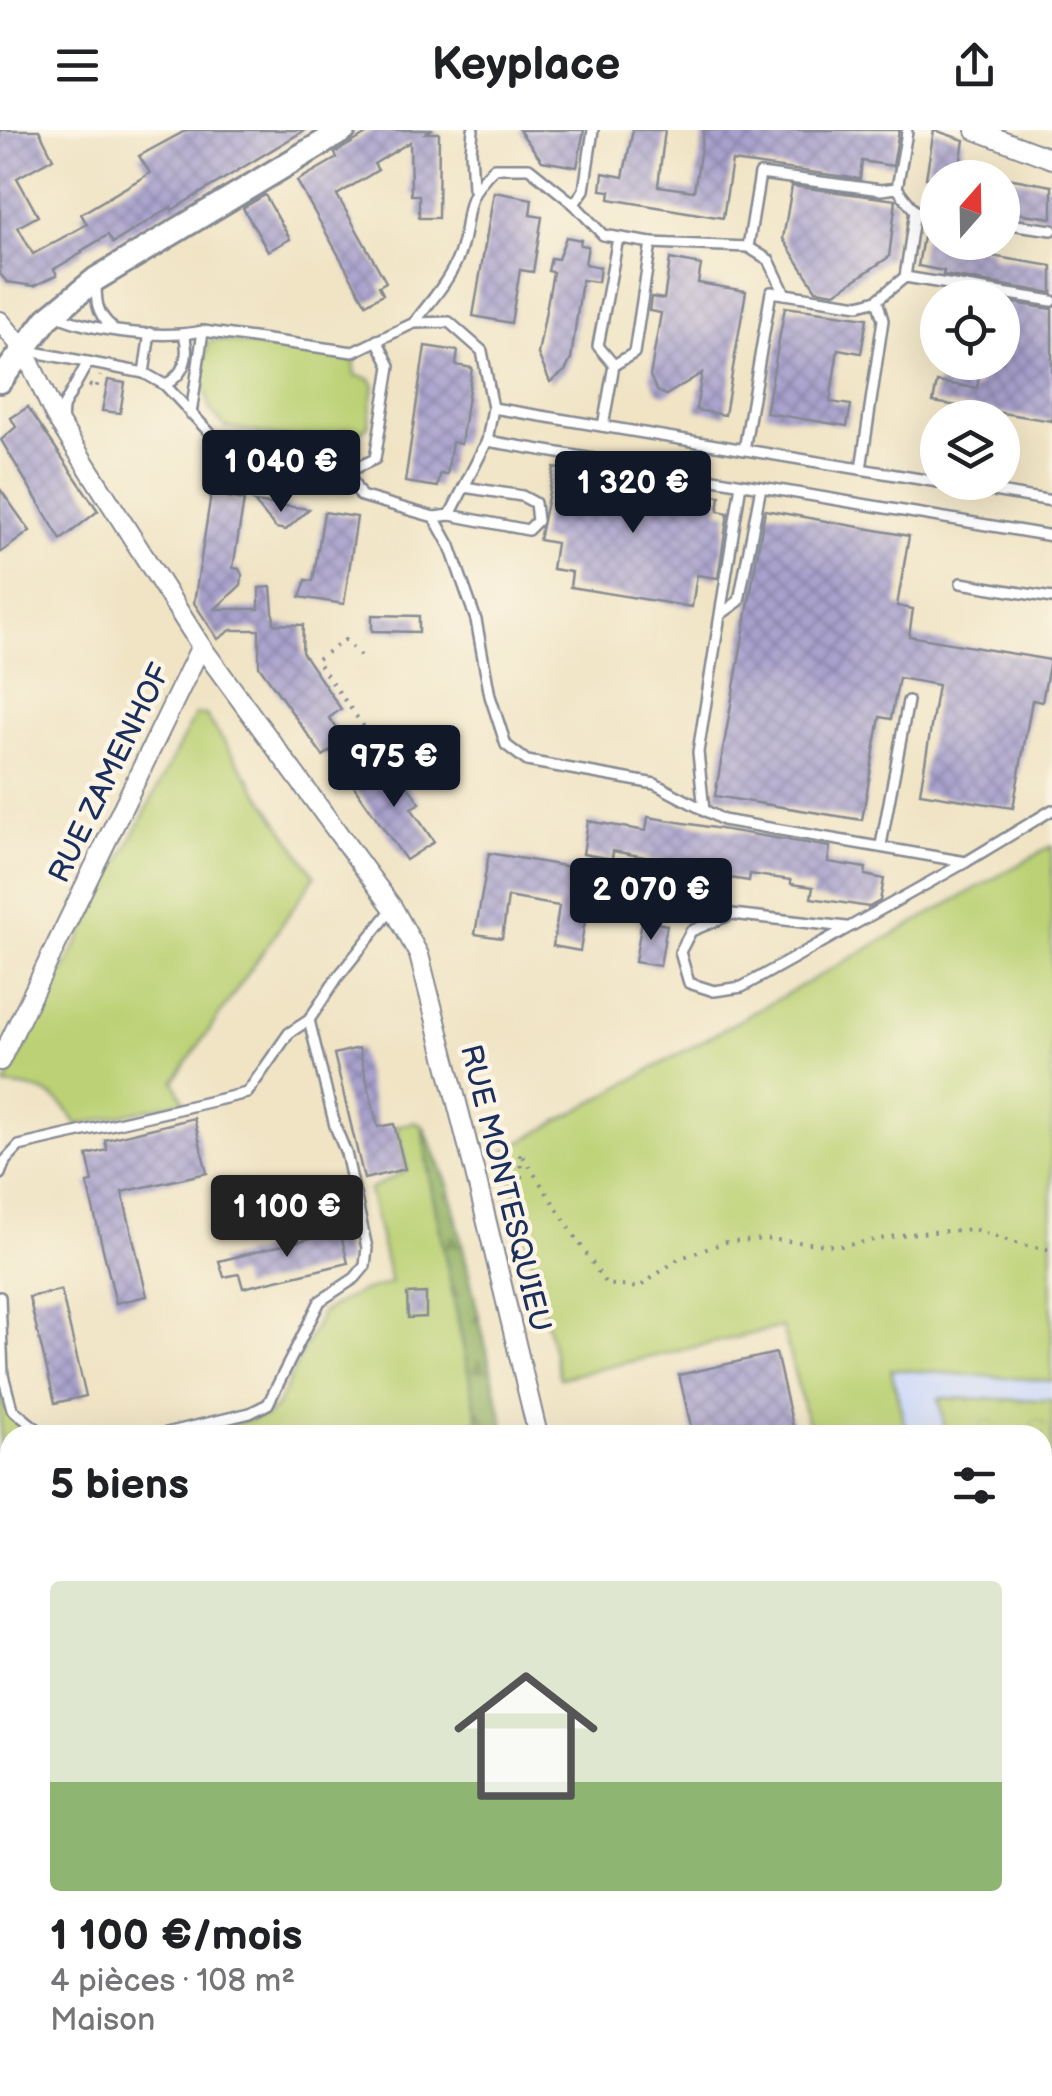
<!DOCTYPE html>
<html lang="fr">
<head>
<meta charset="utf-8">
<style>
	:root { --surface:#fff; --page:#f2f2f2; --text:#202124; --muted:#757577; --line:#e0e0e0; --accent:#111827 }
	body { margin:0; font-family:"Balsamiq Sans",sans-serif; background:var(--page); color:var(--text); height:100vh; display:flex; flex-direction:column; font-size:38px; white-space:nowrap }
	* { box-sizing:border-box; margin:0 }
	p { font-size:32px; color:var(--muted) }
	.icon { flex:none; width:55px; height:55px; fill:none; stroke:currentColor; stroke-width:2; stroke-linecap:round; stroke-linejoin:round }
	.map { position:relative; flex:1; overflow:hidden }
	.details { position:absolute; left:0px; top:1295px; width:1052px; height:672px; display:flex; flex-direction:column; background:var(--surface); border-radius:30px 30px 0 0; box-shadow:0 10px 40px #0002 }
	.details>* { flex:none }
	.needle { width:65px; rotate:20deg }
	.fabs { position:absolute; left:920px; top:30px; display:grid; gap:20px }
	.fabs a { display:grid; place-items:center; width:100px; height:100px; border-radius:50%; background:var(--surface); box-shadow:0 10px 40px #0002; font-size:50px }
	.price { position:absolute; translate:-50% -85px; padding:0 22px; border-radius:10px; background:var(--accent); color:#fff; font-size:32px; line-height:65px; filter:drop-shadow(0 2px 5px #0008) }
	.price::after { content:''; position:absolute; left:50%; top:60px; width:30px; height:22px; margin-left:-15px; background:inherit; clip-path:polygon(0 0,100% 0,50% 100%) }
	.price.current { background:#222; color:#fff }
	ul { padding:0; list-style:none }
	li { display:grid; align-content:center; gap:20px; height:530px; padding:0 50px }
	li+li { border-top:2px solid var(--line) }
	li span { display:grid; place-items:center; height:310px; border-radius:10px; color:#555 }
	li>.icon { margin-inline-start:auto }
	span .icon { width:180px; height:180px; fill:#fffc; stroke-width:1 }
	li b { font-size:42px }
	h2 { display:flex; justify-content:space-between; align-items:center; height:120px; padding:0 50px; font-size:42px }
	header { display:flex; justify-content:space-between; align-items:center; height:130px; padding:0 50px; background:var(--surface); font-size:45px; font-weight:600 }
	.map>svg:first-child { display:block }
	.built { fill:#cedafa }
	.green { fill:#bcd175; stroke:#6c806a; stroke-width:2.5 }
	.forest { fill:url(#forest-firs); stroke:#587162; stroke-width:2.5 }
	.park { fill:url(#park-crowns); stroke:#6c806a; stroke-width:2.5 }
	.building { fill:url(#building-cross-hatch) }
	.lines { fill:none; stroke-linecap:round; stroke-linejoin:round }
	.service-casing { stroke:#868a92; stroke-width:14 }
	.pedestrian-casing { stroke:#868a92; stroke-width:19 }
	.minor-casing { stroke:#868a92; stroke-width:22 }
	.tertiary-casing { stroke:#868a92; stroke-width:28 }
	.path { stroke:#868a92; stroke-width:4; stroke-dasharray:2.5 8; stroke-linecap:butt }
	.service { stroke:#fff; stroke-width:9 }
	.pedestrian { stroke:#fff; stroke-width:14 }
	.minor { stroke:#fff; stroke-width:18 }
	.tertiary { stroke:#fff; stroke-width:22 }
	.labels { text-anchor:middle; stroke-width:9; stroke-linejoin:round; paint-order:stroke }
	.street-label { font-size:30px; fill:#1b2f5e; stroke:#fcf5e5 }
</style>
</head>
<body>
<header><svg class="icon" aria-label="menu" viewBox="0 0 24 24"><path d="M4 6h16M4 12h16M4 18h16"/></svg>Keyplace<svg class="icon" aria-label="share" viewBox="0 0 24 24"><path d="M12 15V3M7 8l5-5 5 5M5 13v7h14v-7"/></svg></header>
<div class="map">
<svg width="1052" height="1966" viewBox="0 0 1052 1966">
	<defs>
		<pattern id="forest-firs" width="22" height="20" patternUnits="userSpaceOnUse" patternTransform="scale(2.5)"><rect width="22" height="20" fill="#95b366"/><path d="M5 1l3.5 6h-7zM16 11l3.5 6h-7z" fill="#799257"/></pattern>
		<pattern id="park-crowns" width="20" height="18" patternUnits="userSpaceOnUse" patternTransform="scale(2.5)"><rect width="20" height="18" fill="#bcd175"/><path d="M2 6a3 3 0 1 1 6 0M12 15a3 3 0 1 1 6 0" fill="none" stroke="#a1b468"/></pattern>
		<pattern id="building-cross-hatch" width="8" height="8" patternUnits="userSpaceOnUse" patternTransform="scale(2.5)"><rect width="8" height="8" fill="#a9a2cd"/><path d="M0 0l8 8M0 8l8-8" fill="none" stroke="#8984aa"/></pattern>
	</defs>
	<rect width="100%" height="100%" fill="#fcf5e5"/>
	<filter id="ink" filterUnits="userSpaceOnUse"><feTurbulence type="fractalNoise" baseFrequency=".01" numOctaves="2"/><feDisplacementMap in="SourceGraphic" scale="20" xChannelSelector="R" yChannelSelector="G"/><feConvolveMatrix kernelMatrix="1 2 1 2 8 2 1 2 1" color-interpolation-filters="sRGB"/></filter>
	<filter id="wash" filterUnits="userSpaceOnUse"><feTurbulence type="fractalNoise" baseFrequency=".0048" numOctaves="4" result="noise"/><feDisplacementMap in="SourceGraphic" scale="40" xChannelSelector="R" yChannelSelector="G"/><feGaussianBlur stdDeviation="2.25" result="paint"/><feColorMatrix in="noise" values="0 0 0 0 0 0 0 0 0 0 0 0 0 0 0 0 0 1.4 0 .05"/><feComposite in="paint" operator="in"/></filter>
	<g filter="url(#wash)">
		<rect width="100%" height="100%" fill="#f0e4c5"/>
		<polygon class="built" points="890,1239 1052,1251 1052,1966 883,1966 886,1958 1042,1958 1042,1624 1051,1494 1043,1496 1042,1305 907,1305"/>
		<g class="green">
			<polygon points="219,210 355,231 354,245 370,249 374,255 368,296 359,303 344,300 341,318 225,297 210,280 202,245 208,212"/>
			<path d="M195 585H206L315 746 174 951 184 971 77 995C58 961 41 959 5 955Z"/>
			<polygon points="1052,716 1052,1251 891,1239 907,1305 811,1305 782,1197 560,1248 505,1021"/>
			<polygon points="414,992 423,996 428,1041 481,1305 186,1305 267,1285 277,1276 322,1182 360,1162 391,1153 369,1060 407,1040 397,996"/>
			<path d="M0 1263C4 1283 20 1294 36 1305H10V1334L0 1330Z"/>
		</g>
		<g class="forest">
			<polygon points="423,996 449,1057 506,1305 481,1305 428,1041"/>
			<polygon points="0,1330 10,1334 10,1519 0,1471"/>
		</g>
		<g class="park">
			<polygon points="939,1268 1052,1270 1052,1459 1043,1460 1042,1305 946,1305"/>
			<polygon points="1052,1843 1052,1966 908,1966 911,1958 1042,1958 1043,1845"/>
		</g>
		<g id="blocks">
			<g class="building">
				<polygon points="0,0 39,0 53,28 17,48 38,86 18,97 33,124 87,94 81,84 150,43 139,26 187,0 305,0 172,80 171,77 113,113 108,105 81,121 82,123 54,139 57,145 34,156 7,152 0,144"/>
				<polygon points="373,0 431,0 426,3 439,3 438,88 419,88 419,65 411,65 410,12 374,34 378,40 337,65 386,152 379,156 383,164 366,174 297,51 337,28 335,23"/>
				<polygon points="519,0 584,0 577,37 542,31"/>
				<polygon points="633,0 665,0 658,56 694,61 704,0 899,0 893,36 862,31 860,49 732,31 723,88 609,69 610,61 601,60 603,43 623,47"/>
				<polygon points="934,0 964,10 958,48 926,48"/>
				<polygon points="1002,47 1052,56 1052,88 1009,82 1009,77 1002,76"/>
				<polygon points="792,56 896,70 889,127 835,163 816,160 783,109"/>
				<polygon points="494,62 532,69 530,85 542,87 533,142 520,140 511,193 473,186"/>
				<polygon points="265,65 290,109 268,121 243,78"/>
				<polygon points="566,107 581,110 580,115 588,116 585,134 600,137 598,152 582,150 571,229 565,241 550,252 538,224 553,142 548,141 551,128 558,129"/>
				<polygon points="923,107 938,109 938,112 992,118 991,126 1052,136 1052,163 943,145 944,141 918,136"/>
				<polygon points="670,129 701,135 698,153 746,161 725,285 696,280 702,243 666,265 657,261 650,246 661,183 649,181 651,167 664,169"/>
				<polygon points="1002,171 1052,179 1052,291 933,272 937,252 977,258 981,232 1002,232"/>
				<polygon points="785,177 867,188 861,223 838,219 830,272 851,275 847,296 766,283"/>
				<polygon points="425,216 458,221 456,235 472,238 461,314 452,312 447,345 440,344 438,357 405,352"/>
				<polygon points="108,250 125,253 120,283 102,281"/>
				<polygon points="28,277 98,381 61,410 1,310 16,297 11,288"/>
				<polygon points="554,338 720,366 718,381 728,383 718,448 697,445 692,477 570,457 572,442 552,439 556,413 539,410"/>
				<polygon points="0,359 30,401 0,423"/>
				<polygon points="211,364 244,370 233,438 239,439 242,445 241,455 215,479 259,479 259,458 271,457 274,494 303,495 302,522 341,579 329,588 346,610 323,626 259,536 259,500 231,500 218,509 194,473"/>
				<polygon points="254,372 309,379 286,400 276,398"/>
				<polygon points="765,380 909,406 897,476 913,479 909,506 1050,530 1042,572 1032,570 1013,678 920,663 938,555 899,548 891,589 880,587 862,690 715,666"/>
				<polygon points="324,382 357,387 344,474 300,467 306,450 313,451"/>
				<polygon points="372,485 419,486 419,502 372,501"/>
				<polygon points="384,632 394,647 399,644 420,673 411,678 434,712 406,730 353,655"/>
				<polygon points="648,687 830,717 828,732 866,738 865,745 884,749 880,771 869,777 811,768 813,757 791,754 791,750 750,744 749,751 711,745 713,738 650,730 650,728 613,721 612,729 583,724 588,691 646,701"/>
				<polygon points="489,723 593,741 580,821 553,816 559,776 508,767 502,808 475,804"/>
				<polygon points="642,790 667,795 660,836 635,832"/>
				<polygon points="359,918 378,997 394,994 405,1039 364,1049 334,924"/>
				<polygon points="194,988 207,1043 122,1062 147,1166 116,1173 87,1053 93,1052 87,1025 107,1020 105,1010"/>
				<polygon points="340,1101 348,1133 243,1158 239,1144 224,1147 219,1131"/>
				<polygon points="61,1160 86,1266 55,1273 29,1167"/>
				<polygon points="426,1163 426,1187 408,1188 407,1164"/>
				<polygon points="776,1223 795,1305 693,1305 679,1245"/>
			</g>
		</g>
	</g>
	<g filter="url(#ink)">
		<use href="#blocks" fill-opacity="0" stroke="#868a92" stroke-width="2.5"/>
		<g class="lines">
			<defs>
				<g id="service">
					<polyline points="907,2 897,58 915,81 938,84"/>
					<polyline points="473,58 471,21 473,0"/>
					<polyline points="574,74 584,60 593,0"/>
					<polyline points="1002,93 1052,100"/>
					<polyline points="651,113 748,117 769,130 785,164"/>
					<polyline points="748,117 760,44 881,60 897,58"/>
					<polyline points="905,147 1052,171"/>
					<path d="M96 152C96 170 96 183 111 196"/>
					<polyline points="877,170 905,147 915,81"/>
					<path d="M58 186C95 202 163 209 203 201L353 222 414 193 449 192 482 221 493 278 487 311 450 385 434 387"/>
					<path d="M414 193C430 172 450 150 459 125 473 85 459 72 494 38H529L574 74 603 105 651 113 634 223 614 235 603 296"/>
					<polyline points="29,221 144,243 165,255 222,316 269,329 347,342 361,366 434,387 450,416 476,490 490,566 506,615 527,631 655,654 723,690 966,732 1052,680"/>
					<polyline points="614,235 598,216 618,108"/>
					<polyline points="144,243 150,203"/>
					<path d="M165 255C185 244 190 226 184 204"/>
					<polyline points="493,278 938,352"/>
					<polyline points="191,284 203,201"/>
					<polyline points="62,294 63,277 88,232"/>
					<polyline points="487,311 1052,406"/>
					<polyline points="744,320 771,162 859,175 877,170 883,190 861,339"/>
					<polyline points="347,342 375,329 390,236 377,210"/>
					<polyline points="941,352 1052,371"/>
					<polyline points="450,385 528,400 537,391 535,373 522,366 464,357"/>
					<polyline points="961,453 1052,468"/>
					<polyline points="721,484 739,471 761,357"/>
					<polyline points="704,681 698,622 741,354"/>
					<polyline points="881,715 908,571"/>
					<polyline points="846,797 732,784 691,801 680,822 689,853 714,861 742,857 966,732"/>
					<polyline points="0,1044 5,1031 19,1016 247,963 289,903 309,890 337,848 393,778"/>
					<polyline points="0,1167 3,1245 12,1279 44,1305"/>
					<polyline points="158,1305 250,1283 268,1274 320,1171 355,1148 365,1136 367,1118 346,1023 335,996 309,890"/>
					<polyline points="4,1734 10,1736"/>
					<polyline points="0,1880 10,1885"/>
				</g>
				<polyline id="pedestrian" points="508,1958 517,1966"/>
				<g id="minor">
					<polyline points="975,0 1052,29"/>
					<polyline points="0,191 24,220 55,286 201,516 0,931"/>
					<polyline points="201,516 393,778 419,825 475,1043 538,1305"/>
					<polyline points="682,1958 684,1966"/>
					<polyline points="0,1965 2,1966"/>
					<polyline points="27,1966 34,1958"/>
					<polyline points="318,1966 322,1958"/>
					<polyline points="789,1966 792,1958"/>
				</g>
				<g id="tertiary">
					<polyline points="0,251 47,189 96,149 344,0"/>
					<polyline points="0,1650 10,1654"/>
					<polyline points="543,1958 547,1966"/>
				</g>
			</defs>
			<use href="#service" class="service-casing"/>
			<use href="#pedestrian" class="pedestrian-casing"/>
			<use href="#minor" class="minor-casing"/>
			<use href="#tertiary" class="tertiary-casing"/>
			<g class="path">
				<polyline points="89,255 96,259 100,246"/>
				<polyline points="360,526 345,510 316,530 374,611"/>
				<polyline points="490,1025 522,1062 520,1022 606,1154 638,1158 678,1129 726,1112 765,1109 842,1116 907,1104 973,1099 1022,1115 1052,1120"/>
				<polyline points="135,1958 148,1966"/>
				<polyline points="52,1960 62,1966"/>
				<polyline points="863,1966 866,1958"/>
			</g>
			<use href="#service" class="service"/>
			<use href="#pedestrian" class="pedestrian"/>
			<use href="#minor" class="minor"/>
			<use href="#tertiary" class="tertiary"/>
		</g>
	</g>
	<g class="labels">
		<g class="street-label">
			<text transform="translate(109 643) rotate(-64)" y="10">RUE ZAMENHOF</text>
			<text transform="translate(506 1058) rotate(76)" y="10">RUE MONTESQUIEU</text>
		</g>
	</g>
</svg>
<div class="fabs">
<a><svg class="needle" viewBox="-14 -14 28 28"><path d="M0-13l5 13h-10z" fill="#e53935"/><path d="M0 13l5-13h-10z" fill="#757577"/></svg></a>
<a><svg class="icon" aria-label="locate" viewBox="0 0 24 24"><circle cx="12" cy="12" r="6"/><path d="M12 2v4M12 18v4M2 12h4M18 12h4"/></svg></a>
<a><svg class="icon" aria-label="layers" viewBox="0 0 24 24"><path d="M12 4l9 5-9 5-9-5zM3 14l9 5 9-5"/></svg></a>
</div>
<b class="price" style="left:281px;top:385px">1 040 €</b>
<b class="price" style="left:633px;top:406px">1 320 €</b>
<b class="price" style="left:394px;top:680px">975 €</b>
<b class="price" style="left:651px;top:813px">2 070 €</b>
<b class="price current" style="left:287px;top:1130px">1 100 €</b>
<section class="details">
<h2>5 biens<svg class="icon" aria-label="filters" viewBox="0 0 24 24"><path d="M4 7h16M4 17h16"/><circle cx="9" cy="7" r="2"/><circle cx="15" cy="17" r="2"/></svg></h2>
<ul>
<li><span style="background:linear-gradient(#dfe7d0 65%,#8fb573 0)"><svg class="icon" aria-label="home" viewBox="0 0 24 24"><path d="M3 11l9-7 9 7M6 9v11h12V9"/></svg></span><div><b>1 100 €/mois</b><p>4 pièces · 108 m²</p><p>Maison</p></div></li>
</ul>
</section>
</div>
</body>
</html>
